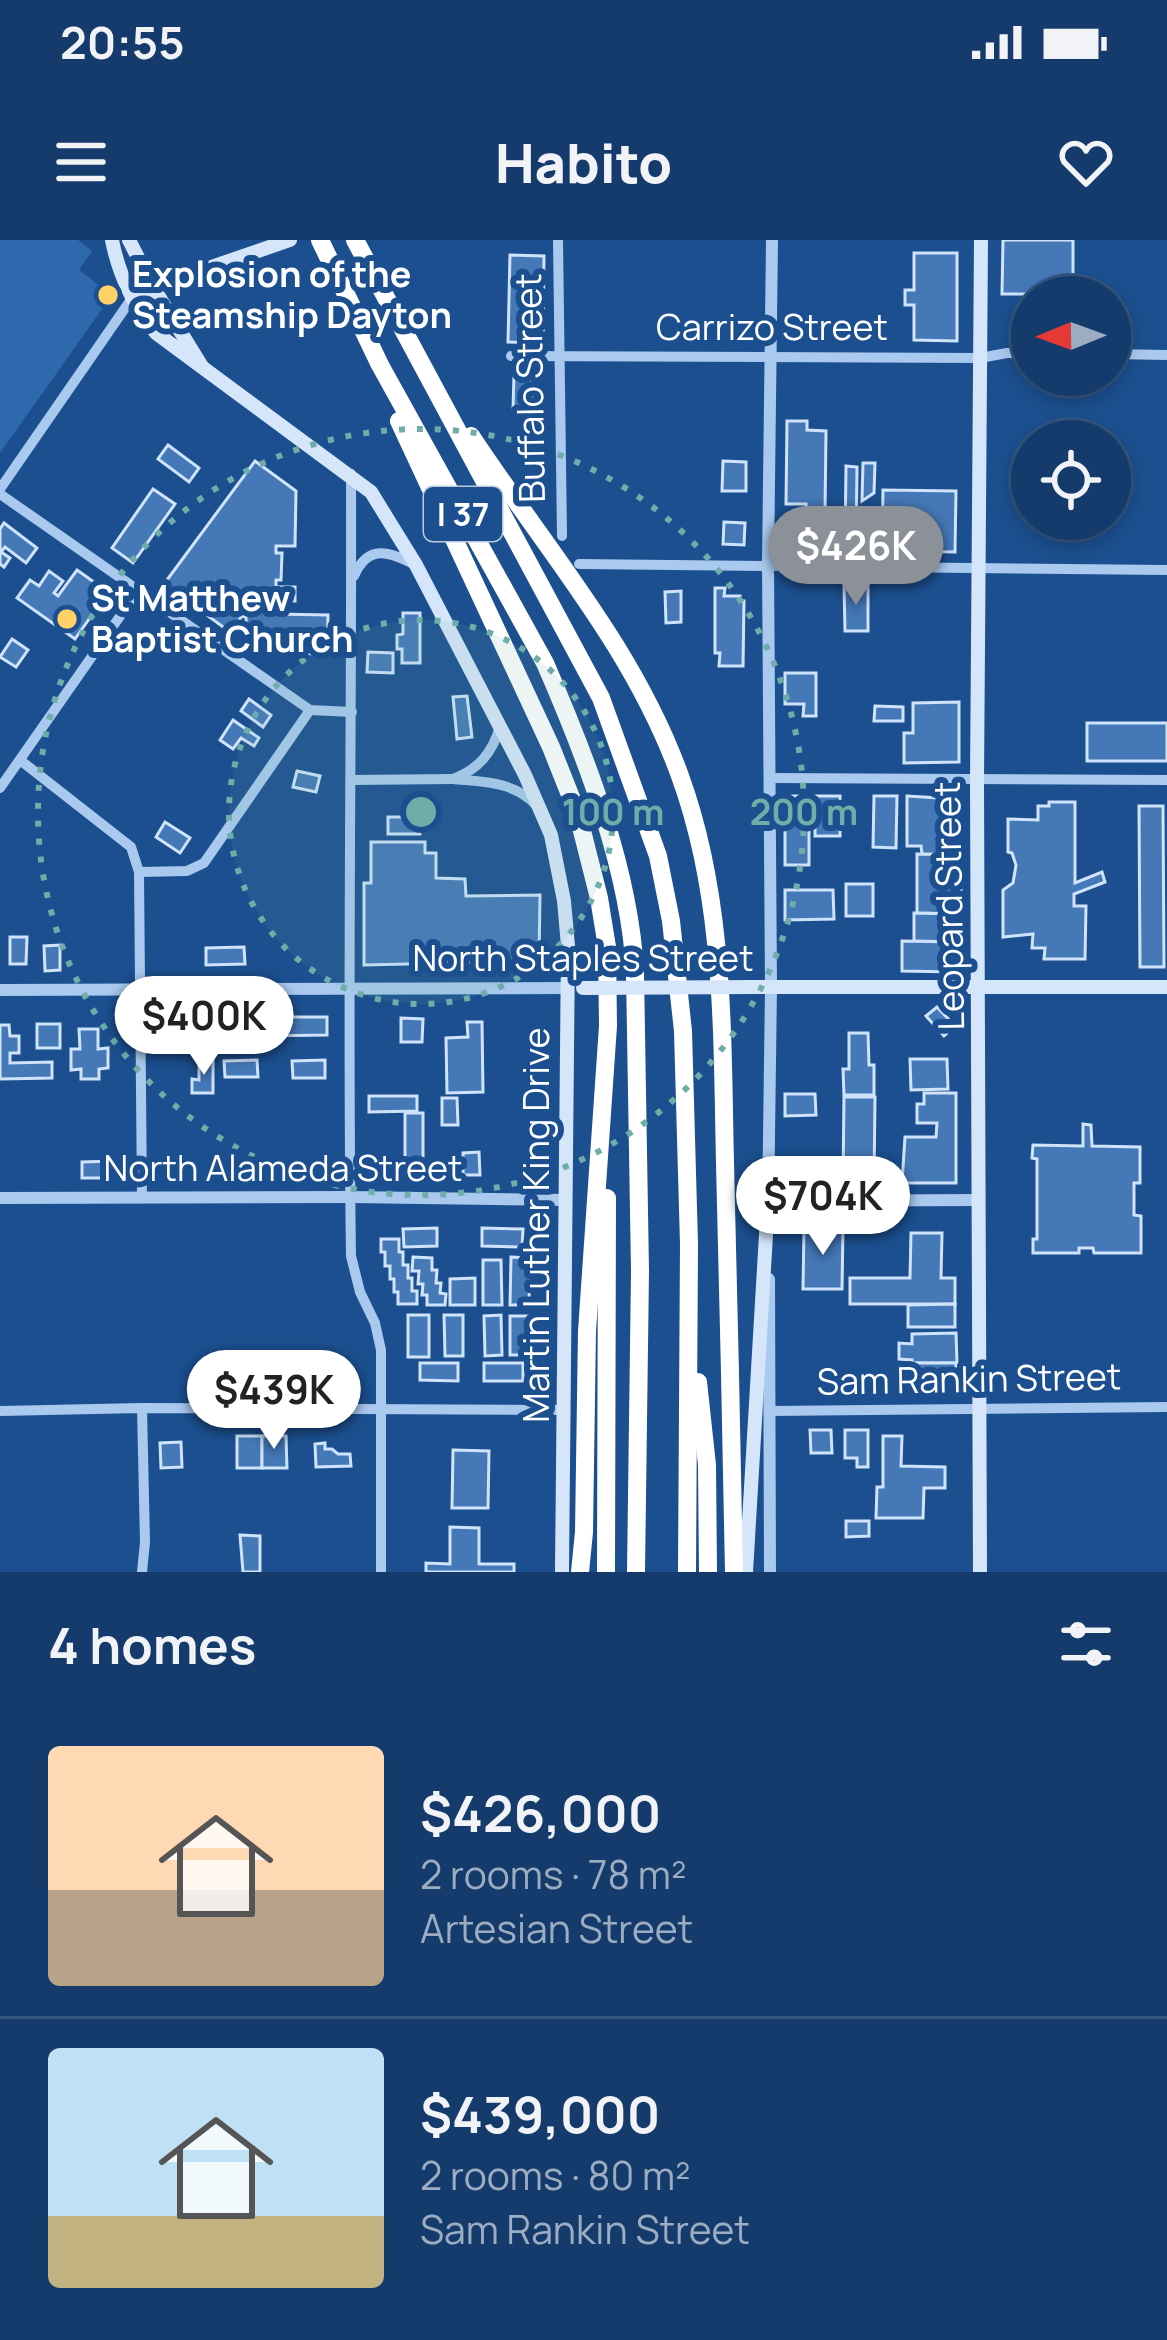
<!DOCTYPE html>
<html lang="en">
<head>
<meta charset="utf-8">
<style>
	:root { --surface:#143b6b; --page:#1d4271; --text:#f1f3f6; --muted:#9dadc1; --line:#33557e; --accent:#8c9099 }
	body { margin:0; font-family:Manrope,sans-serif; background:var(--page); color:var(--text); height:100vh; display:flex; flex-direction:column; font-size:45px; white-space:nowrap }
	* { box-sizing:border-box; margin:0 }
	p { font-size:39px; color:var(--muted) }
	.icon { flex:none; width:66px; height:66px; fill:none; stroke:currentColor; stroke-width:2; stroke-linecap:round; stroke-linejoin:round }
	.map { position:relative; height:1332px; overflow:hidden }
	.panel { display:flex; flex-direction:column; background:var(--surface); flex:1 }
	.panel>* { flex:none }
	.needle { width:78px; rotate:269deg }
	.controls { position:absolute; left:1011px; top:36px; display:grid; gap:24px }
	.controls a { display:grid; place-items:center; width:120px; height:120px; border-radius:50%; background:var(--surface); box-shadow:0 6px 18px #0003,0 0 0 3px var(--line); font-size:60px }
	.price { position:absolute; translate:-50% -102px; padding:0 27px; border-radius:42px; background:#fff; color:#222; font-size:39px; line-height:78px; filter:drop-shadow(0 3px 6px #0008) }
	.price::after { content:''; position:absolute; left:50%; top:72px; width:36px; height:27px; margin-left:-18px; background:inherit; clip-path:polygon(0 0,100% 0,50% 100%) }
	.price.active { background:var(--accent); color:#fff }
	ul { padding:0; list-style:none }
	li { display:flex; align-items:center; gap:36px; height:300px; padding:0 48px }
	li+li { border-top:3px solid var(--line) }
	li span { display:grid; place-items:center; flex:none; width:336px; height:240px; border-radius:12px; color:#555 }
	li>.icon { margin-inline-start:auto }
	span .icon { width:144px; height:144px; fill:#fffc; stroke-width:1 }
	li b { font-size:51px }
	h2 { display:flex; justify-content:space-between; align-items:center; height:144px; padding:0 48px; font-size:51px }
	.status { display:flex; justify-content:space-between; align-items:center; height:84px; padding:0 60px; background:var(--surface); direction:ltr }
	.status svg { height:33px; fill:currentColor }
	header { display:flex; justify-content:space-between; align-items:center; height:156px; padding:0 48px; background:var(--surface); font-size:54px; font-weight:800 }
	.map>svg:first-child { display:block }
	.green { fill:#2e69ad }
	.building { fill:#4478b7; stroke:#cfe3fa; stroke-width:3 }
	.lines { fill:none; stroke-linecap:round; stroke-linejoin:round }
	.minor { stroke:#a9c9ee; stroke-width:10 }
	.tertiary { stroke:#a9c9ee; stroke-width:12 }
	.secondary { stroke:#d6e6fa; stroke-width:14 }
	.motorway { stroke:#fff; stroke-width:18 }
	.secondary-bridge { stroke:#d6e6fa; stroke-width:14 }
	.ring { fill:none; stroke:#6fada8; stroke-width:6; stroke-dasharray:6 12 }
	.poi-dot { fill:#ffd166; stroke:#1b4f8f; stroke-width:4.5 }
	.labels { text-anchor:middle; stroke-width:12; stroke-linejoin:round; paint-order:stroke }
	.shield { fill:#1b4f8f; stroke:#bbcadd; stroke-width:3 }
	.shield-label { font-size:33px; font-weight:bold; fill:#fff }
	.poi-label { font-size:36px; font-weight:bold; fill:#fff; stroke:#1b4f8f; text-anchor:start }
	.street-label { font-size:36px; fill:#fff; stroke:#1b4f8f }
	.centre { fill:#6fada8; stroke:#1b4f8f; stroke-width:6 }
	.ring-label { font-size:36px; text-anchor:middle; font-weight:bold; fill:#6fada8; stroke:#1b4f8f; stroke-width:12; stroke-linejoin:round; paint-order:stroke }
</style>
</head>
<body>
<div class="status"><b>20:55</b><svg viewBox="0 0 49 12"><path d="M0 12V9h3v3zM5 12V6h3v6zM10 12V3h3v9zM15 12V0h3v12zM26 1h20v11H26zM47 4h2v5h-2z"/></svg></div>
<header><svg class="icon" aria-label="menu" viewBox="0 0 24 24"><path d="M4 6h16M4 12h16M4 18h16"/></svg>Habito<svg class="icon" aria-label="heart" viewBox="0 0 24 24"><path d="M12 20l-8-8c-3-5 5-10 8-4 3-6 11-1 8 4z"/></svg></header>
<div class="map">
<svg width="1167" height="1332" viewBox="0 0 1167 1332">
	<rect width="100%" height="100%" fill="#1b4f8f"/>
	<polygon class="green" points="0,0 78,0 92,11 79,30 112,55 0,213"/>
	<g class="building">
		<polygon points="1003,0 1073,0 1073,53 1032,59 1030,54 1002,54"/>
		<polygon points="914,13 957,13 957,101 914,100 914,65 905,65 905,50 914,50"/>
		<polygon points="510,15 544,16 543,103 508,102"/>
		<polygon points="514,134 532,135 532,171 513,170"/>
		<polygon points="787,181 807,181 807,190 826,191 825,274 806,273 806,264 786,264"/>
		<polygon points="168,205 199,228 189,242 158,219"/>
		<polygon points="255,221 296,251 295,306 276,306 276,313 282,313 281,340 276,340 276,347 295,347 295,361 275,361 274,374 328,375 327,415 287,412 287,414 276,414 277,405 246,405 246,377 242,376 230,392 164,344"/>
		<polygon points="723,221 746,222 746,251 722,251"/>
		<polygon points="863,223 875,223 874,253 862,261"/>
		<polygon points="846,226 857,227 856,307 845,307"/>
		<polygon points="153,249 175,264 133,323 112,308"/>
		<polygon points="883,250 956,251 955,312 882,311"/>
		<polygon points="724,282 745,283 744,305 723,304"/>
		<polygon points="4,283 37,308 26,323 5,307 1,312 10,318 4,327 0,324 0,289"/>
		<polygon points="77,330 108,352 75,399 17,358 30,340 39,346 49,331 63,341 54,353 58,356"/>
		<polygon points="844,345 868,345 868,391 845,391"/>
		<polygon points="715,348 725,348 724,356 740,356 740,361 744,361 743,426 719,426 720,413 715,413"/>
		<polygon points="681,351 681,382 666,383 665,352"/>
		<polygon points="403,373 420,373 420,423 402,423 402,409 397,409 397,395 403,394"/>
		<polygon points="12,399 28,410 16,427 0,417"/>
		<polygon points="368,412 393,413 393,433 367,432"/>
		<polygon points="785,433 816,433 816,476 803,476 804,464 785,464"/>
		<polygon points="467,456 472,497 457,499 453,457"/>
		<polygon points="249,459 271,475 263,487 241,471"/>
		<polygon points="959,462 959,522 904,523 904,493 913,493 913,463"/>
		<polygon points="875,466 903,467 903,481 874,481"/>
		<polygon points="233,480 259,498 254,506 241,498 233,509 220,500"/>
		<rect x="1087" y="483" width="80" height="38"/>
		<polygon points="297,531 320,536 316,552 293,547"/>
		<polygon points="785,556 840,556 840,596 815,596 815,576 809,576 809,625 785,625"/>
		<polygon points="874,556 897,556 896,608 873,607"/>
		<polygon points="907,556 955,559 956,615 922,614 921,606 907,606"/>
		<polygon points="1049,562 1075,562 1075,643 1102,632 1105,642 1074,654 1074,666 1086,666 1085,719 1044,719 1045,708 1032,708 1033,694 1003,697 1003,650 1013,643 1016,625 1012,613 1008,612 1008,579 1038,580 1038,566 1049,566"/>
		<polygon points="1139,566 1163,566 1164,727 1140,727"/>
		<rect x="388" y="577" width="32" height="17"/>
		<polygon points="165,582 190,598 180,613 156,597"/>
		<polygon points="371,602 425,602 425,613 436,613 436,638 465,639 466,656 540,655 539,721 364,725 364,643 371,643"/>
		<polygon points="917,614 961,615 961,674 917,673"/>
		<rect x="846" y="644" width="27" height="32"/>
		<polygon points="785,650 833,650 834,679 785,680"/>
		<polygon points="914,673 955,674 955,702 914,701"/>
		<polygon points="10,697 27,697 26,724 10,724"/>
		<polygon points="902,701 955,702 955,732 902,731"/>
		<polygon points="60,705 60,730 45,731 44,706"/>
		<polygon points="244,707 245,724 206,725 206,708"/>
		<polygon points="937,767 955,786 944,796 926,776"/>
		<polygon points="260,777 327,777 327,795 260,796"/>
		<polygon points="401,778 423,779 422,802 401,802"/>
		<polygon points="467,782 482,782 483,852 447,853 446,798 468,797"/>
		<rect x="37" y="784" width="23" height="24"/>
		<polygon points="0,785 9,785 10,796 19,796 19,813 10,813 10,823 52,822 52,838 0,839"/>
		<polygon points="79,789 98,789 98,809 108,808 108,828 99,829 99,839 81,839 81,829 71,830 71,809 80,809"/>
		<polygon points="849,793 868,793 869,825 874,825 874,855 844,855 843,829 849,829"/>
		<polygon points="199,819 213,819 213,853 192,853 192,839 199,840"/>
		<polygon points="910,819 947,819 948,849 911,850"/>
		<polygon points="257,820 258,837 225,837 224,821"/>
		<polygon points="325,820 325,838 293,838 292,821"/>
		<polygon points="924,853 956,853 956,943 902,943 905,897 936,897 937,883 917,883 917,864 924,864"/>
		<polygon points="785,854 815,854 816,875 785,876"/>
		<polygon points="369,856 417,856 417,871 369,872"/>
		<polygon points="844,857 875,857 874,943 843,943"/>
		<polygon points="442,858 457,858 458,885 442,885"/>
		<rect x="405" y="873" width="18" height="61"/>
		<polygon points="1083,884 1091,885 1092,906 1140,907 1140,943 1134,943 1134,975 1141,976 1141,1013 1094,1013 1093,1008 1079,1008 1079,1013 1033,1013 1033,999 1037,999 1037,919 1032,918 1033,905 1083,906"/>
		<polygon points="479,912 480,935 463,935 463,913"/>
		<polygon points="114,921 114,938 82,938 82,922"/>
		<polygon points="804,987 843,988 842,1049 803,1049"/>
		<polygon points="437,988 437,1006 404,1007 403,989"/>
		<polygon points="482,988 523,989 522,1007 482,1006"/>
		<polygon points="911,993 942,993 941,1038 955,1038 955,1064 850,1064 850,1038 910,1038"/>
		<polygon points="381,999 399,999 399,1012 403,1012 403,1025 408,1025 408,1038 412,1038 412,1051 417,1051 417,1064 398,1064 398,1052 394,1052 394,1039 390,1039 390,1026 385,1026 385,1012 381,1012"/>
		<polygon points="413,1017 432,1018 432,1030 437,1030 436,1043 441,1043 440,1053 446,1054 445,1065 427,1065 427,1055 422,1055 423,1044 418,1044 419,1031 412,1031"/>
		<polygon points="511,1017 530,1018 529,1065 510,1065"/>
		<polygon points="483,1020 501,1020 502,1065 483,1065"/>
		<polygon points="475,1038 475,1065 450,1065 450,1039"/>
		<polygon points="955,1064 955,1087 908,1087 908,1065"/>
		<rect x="408" y="1075" width="21" height="42"/>
		<polygon points="444,1075 463,1075 463,1116 445,1116"/>
		<polygon points="501,1075 502,1115 485,1116 484,1076"/>
		<rect x="510" y="1076" width="19" height="39"/>
		<polygon points="956,1093 957,1123 912,1123 912,1120 899,1119 899,1103 912,1104 912,1094"/>
		<polygon points="420,1123 458,1123 458,1141 420,1140"/>
		<rect x="484" y="1123" width="39" height="18"/>
		<polygon points="917,1123 956,1123 956,1127 937,1148 919,1132"/>
		<polygon points="810,1190 831,1190 832,1213 811,1213"/>
		<polygon points="845,1190 868,1190 868,1227 857,1227 857,1218 845,1218"/>
		<rect x="237" y="1196" width="25" height="32"/>
		<polygon points="262,1196 286,1196 287,1228 262,1228"/>
		<polygon points="883,1196 902,1196 901,1226 945,1227 945,1248 924,1248 923,1278 876,1278 877,1247 883,1247"/>
		<polygon points="181,1202 182,1227 161,1228 160,1203"/>
		<polygon points="325,1203 325,1209 332,1209 338,1214 350,1214 351,1226 316,1227 315,1204"/>
		<polygon points="453,1210 489,1211 488,1268 452,1268"/>
		<polygon points="846,1281 869,1281 869,1296 846,1297"/>
		<polygon points="450,1287 479,1288 479,1324 514,1324 514,1332 426,1332 426,1323 450,1324"/>
		<polygon points="240,1295 260,1296 260,1332 243,1332"/>
	</g>
	<g class="lines">
		<g class="minor">
			<polyline points="558,0 562,296"/>
			<polyline points="1110,114 1167,115"/>
			<polyline points="511,116 980,118 1007,113 1032,113"/>
			<path d="M351 234C352 495 347 755 351 1016L360 1052 375 1083 381 1110V1332"/>
			<polyline points="0,249 132,58"/>
			<polyline points="0,254 310,470 352,472"/>
			<polyline points="579,324 1167,330"/>
			<path d="M354 336C369 302 390 313 416 325"/>
			<path d="M500 487C492 513 479 529 453 539 483 542 513 541 536 565"/>
			<polyline points="20,520 131,607 139,632"/>
			<polyline points="770,538 1167,540"/>
			<polyline points="351,540 453,539"/>
			<polyline points="0,548 139,349"/>
			<polyline points="142,958 139,632 187,631 204,623 310,470"/>
			<polyline points="142,1168 145,1302 142,1332"/>
			<polyline points="0,1171 142,1168 565,1170"/>
			<polyline points="771,1171 1167,1167"/>
		</g>
		<g class="tertiary">
			<polyline points="0,750 568,748"/>
			<polyline points="0,958 350,957 566,960"/>
			<polyline points="768,961 979,960"/>
			<polyline points="768,971 771,747 768,324 772,0"/>
			<polyline points="769,1039 770,1332"/>
		</g>
		<g class="secondary">
			<path d="M112 0C119 36 133 65 156 93L371 252 416 325 525 535 551 595 564 661 568 706 562 1332"/>
			<polyline points="129,0 153,47 201,125"/>
			<polyline points="132,58 153,47 290,0"/>
			<polyline points="753,747 1167,747"/>
			<polyline points="746,1332 768,961"/>
			<polyline points="980,1332 977,540 981,0"/>
		</g>
		<g class="motorway">
			<path d="M320 0 380 125 545 423C586 517 630 630 635 733L640 1031 636 1332"/>
			<polyline points="355,0 601,458 658,616 671,681 683,791 689,1004 687,1332"/>
			<polyline points="399,181 551,507 578,575 599,658 607,707 608,786 587,1091 584,1292 580,1332"/>
			<path d="M471 196C545 308 634 408 680 536 725 659 722 793 725 923 728 1059 732 1196 734 1332"/>
			<polyline points="698,1142 707,1225 708,1332"/>
			<polyline points="606,1332 607,958"/>
		</g>
		<polyline class="secondary-bridge" points="583,748 753,747"/>
	</g>
	<circle cx="421" cy="572" r="192" fill="#6fada8" fill-opacity=".12"/>
	<g class="ring">
		<circle cx="421" cy="572" r="192"/>
		<circle cx="421" cy="572" r="383"/>
	</g>
	<g class="poi-dot">
		<circle cx="108" cy="55" r="12"/>
		<circle cx="67" cy="379" r="12"/>
	</g>
	<g class="labels">
		<rect class="shield" x="424" y="247" width="78" height="54" rx="9"/>
		<g class="shield-label">
			<text x="463" y="286">I 37</text>
		</g>
		<g class="poi-label">
			<text x="132" y="47">Explosion of the<tspan x="132" dy="41">Steamship Dayton</tspan></text>
			<text x="91" y="371">St Matthew<tspan x="91" dy="41">Baptist Church</tspan></text>
		</g>
		<g class="street-label">
			<text x="772" y="100">Carrizo Street</text>
			<text transform="translate(530 148) rotate(-91)" y="13">Buffalo Street</text>
			<text transform="translate(949 666) rotate(-91)" y="13">Leopard Street</text>
			<text x="583" y="731">North Staples Street</text>
			<text x="283" y="941">North Alameda Street</text>
			<text transform="translate(536 985) rotate(-90)" y="13">Martin Luther King Drive</text>
			<text transform="translate(969 1139) rotate(-1)" y="13">Sam Rankin Street</text>
		</g>
	</g>
	<circle cx="421" cy="572" r="18" class="centre"/>
	<g class="ring-label">
		<text x="613" y="585">100 m</text>
		<text x="804" y="585">200 m</text>
	</g>
</svg>
<div class="controls">
<a><svg class="needle" viewBox="-14 -14 28 28"><path d="M0-13l5 13h-10z" fill="#e53935"/><path d="M0 13l5-13h-10z" fill="#9dadc1"/></svg></a>
<a><svg class="icon" aria-label="locate" viewBox="0 0 24 24"><circle cx="12" cy="12" r="6"/><path d="M12 2v4M12 18v4M2 12h4M18 12h4"/></svg></a>
</div>
<b class="price active" style="left:856px;top:368px">$426K</b>
<b class="price" style="left:204px;top:838px">$400K</b>
<b class="price" style="left:823px;top:1018px">$704K</b>
<b class="price" style="left:274px;top:1212px">$439K</b>
</div>
<section class="panel">
<h2>4 homes<svg class="icon" aria-label="filters" viewBox="0 0 24 24"><path d="M4 7h16M4 17h16"/><circle cx="9" cy="7" r="2"/><circle cx="15" cy="17" r="2"/></svg></h2>
<ul>
<li><span style="background:linear-gradient(#ffd9b3 60%,#b9a48a 0)"><svg class="icon" aria-label="home" viewBox="0 0 24 24"><path d="M3 11l9-7 9 7M6 9v11h12V9"/></svg></span><div><b>$426,000</b><p>2 rooms · 78 m²</p><p>Artesian Street</p></div></li>
<li><span style="background:linear-gradient(#bfe0f5 70%,#c2b280 0)"><svg class="icon" aria-label="home" viewBox="0 0 24 24"><path d="M3 11l9-7 9 7M6 9v11h12V9"/></svg></span><div><b>$439,000</b><p>2 rooms · 80 m²</p><p>Sam Rankin Street</p></div></li>
</ul>
</section>
</body>
</html>
